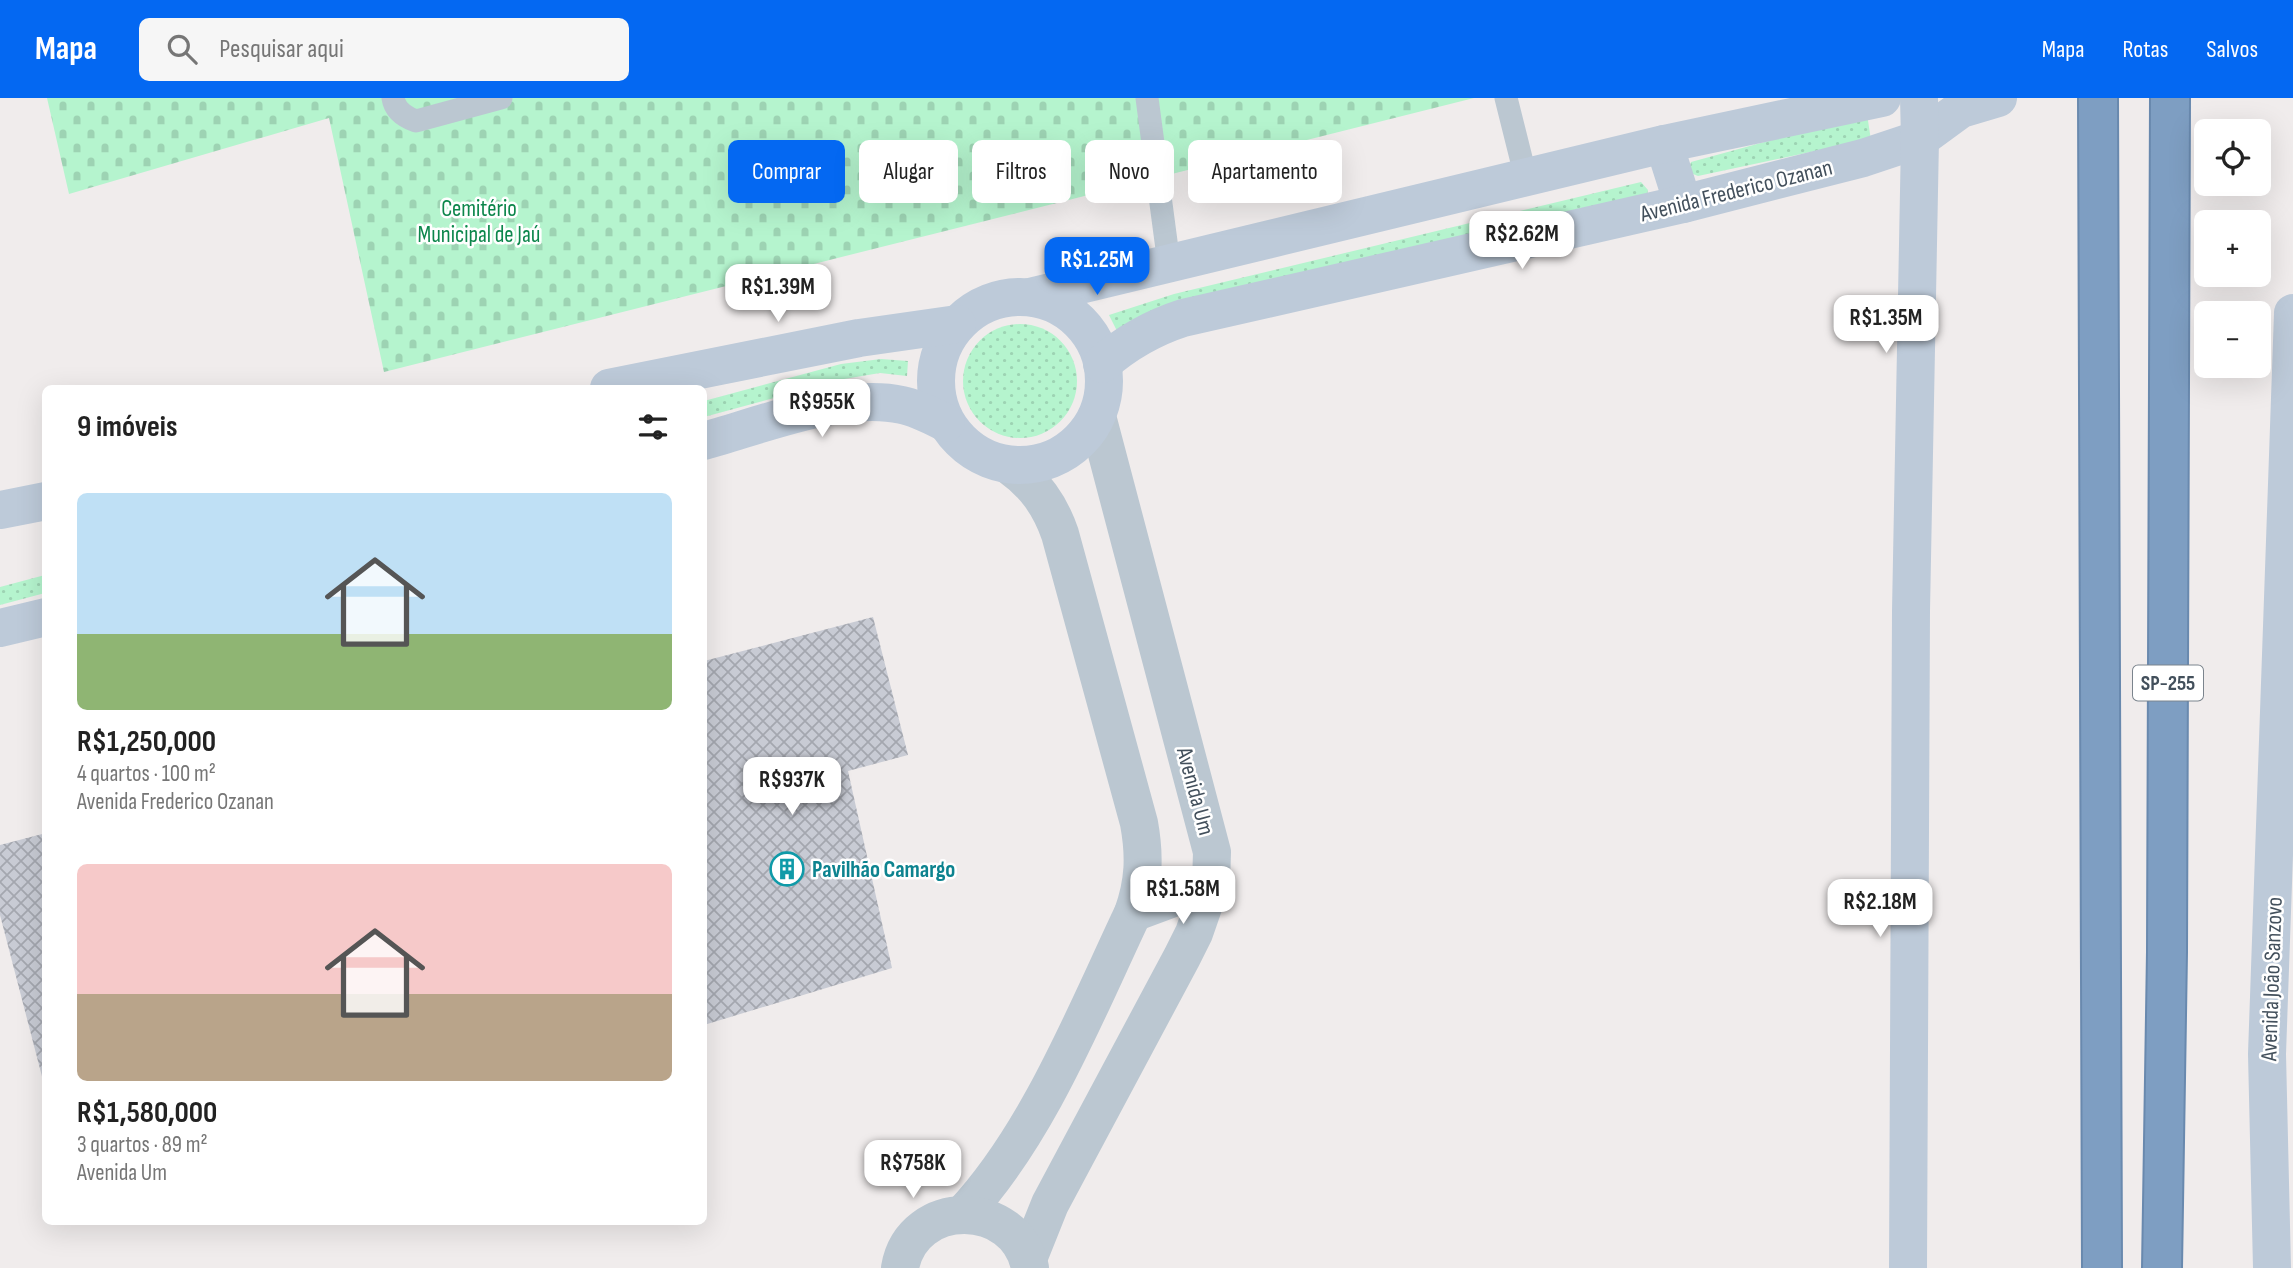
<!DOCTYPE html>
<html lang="pt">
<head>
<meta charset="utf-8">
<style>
	:root { --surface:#fff; --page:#f6f6f6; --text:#222; --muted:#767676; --accent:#0468f2 }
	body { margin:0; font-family:"Sofia Sans Condensed",sans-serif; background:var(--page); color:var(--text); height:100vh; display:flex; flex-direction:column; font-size:26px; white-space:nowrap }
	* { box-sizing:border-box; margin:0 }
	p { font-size:23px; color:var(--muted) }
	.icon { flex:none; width:38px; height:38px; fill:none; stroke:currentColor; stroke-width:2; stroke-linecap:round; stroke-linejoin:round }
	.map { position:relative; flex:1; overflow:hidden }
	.sheet { position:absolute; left:42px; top:287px; width:665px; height:840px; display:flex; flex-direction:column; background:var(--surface); border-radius:10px; box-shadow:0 7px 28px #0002 }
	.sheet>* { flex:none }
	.guide { position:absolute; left:728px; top:42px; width:665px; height:63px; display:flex; gap:14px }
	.fabs { position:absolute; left:2194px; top:21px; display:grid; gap:14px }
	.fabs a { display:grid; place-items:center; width:77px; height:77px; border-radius:10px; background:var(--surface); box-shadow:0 7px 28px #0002; font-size:35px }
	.price { position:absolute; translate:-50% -60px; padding:0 16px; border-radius:14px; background:#fff; color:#222; font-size:23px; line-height:46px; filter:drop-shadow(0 2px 4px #0008) }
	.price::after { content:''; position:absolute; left:50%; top:42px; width:21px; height:16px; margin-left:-10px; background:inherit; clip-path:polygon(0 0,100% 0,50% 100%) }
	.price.on { background:var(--accent); color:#fff }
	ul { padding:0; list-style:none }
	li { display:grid; align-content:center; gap:14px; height:371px; padding:0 35px }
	li span { display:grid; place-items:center; height:217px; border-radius:10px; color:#555 }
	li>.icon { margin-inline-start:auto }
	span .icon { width:126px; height:126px; fill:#fffc; stroke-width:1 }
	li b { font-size:30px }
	h2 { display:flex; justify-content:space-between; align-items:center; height:84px; padding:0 35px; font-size:30px }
	.pill { padding:0 24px; border-radius:10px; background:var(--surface); box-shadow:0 7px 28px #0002; font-size:24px; line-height:63px }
	.pill.on { background:var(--accent); color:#fff }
	header { display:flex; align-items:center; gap:42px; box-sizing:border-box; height:98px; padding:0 35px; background:var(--accent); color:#fff }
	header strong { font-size:33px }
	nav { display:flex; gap:38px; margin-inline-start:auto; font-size:24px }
	.search { width:490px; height:63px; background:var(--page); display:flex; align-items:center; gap:18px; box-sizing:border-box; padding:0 24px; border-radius:10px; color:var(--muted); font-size:26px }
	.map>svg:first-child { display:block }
	.grass { fill:url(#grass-dots) }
	.cemetery { fill:url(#cemetery-stones) }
	.building { fill:url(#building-cross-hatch) }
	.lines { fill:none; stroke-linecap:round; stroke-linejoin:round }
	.motorway-casing { stroke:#6989ae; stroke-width:42 }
	.service { stroke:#bbc7d1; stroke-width:23 }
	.tertiary { stroke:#bbc7d1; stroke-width:38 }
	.secondary { stroke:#bdcad9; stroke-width:38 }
	.motorway { stroke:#7e9ec2; stroke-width:38 }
	.labels { text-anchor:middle; stroke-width:5; stroke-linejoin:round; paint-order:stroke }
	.shield { fill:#fff; stroke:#7b848d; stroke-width:2 }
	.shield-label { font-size:21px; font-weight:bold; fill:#43505c }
	.street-label { font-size:23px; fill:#43505c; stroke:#fff }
	.park-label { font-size:23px; fill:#0c864b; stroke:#fff }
	.culture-label { font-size:23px; font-weight:bold; fill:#0d838f; stroke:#fff; text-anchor:start }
</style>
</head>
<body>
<header>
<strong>Mapa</strong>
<div class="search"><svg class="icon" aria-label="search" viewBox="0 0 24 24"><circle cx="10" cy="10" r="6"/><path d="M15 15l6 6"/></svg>Pesquisar aqui</div>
<nav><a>Mapa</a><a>Rotas</a><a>Salvos</a></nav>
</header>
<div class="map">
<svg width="2293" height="1170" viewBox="0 0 2293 1170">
	<defs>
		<pattern id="grass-dots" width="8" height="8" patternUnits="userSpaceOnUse" patternTransform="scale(1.75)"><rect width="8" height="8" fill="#b5f4ce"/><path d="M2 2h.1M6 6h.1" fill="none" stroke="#9dd3b3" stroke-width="1.8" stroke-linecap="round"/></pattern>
		<pattern id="cemetery-stones" width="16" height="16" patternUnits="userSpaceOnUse" patternTransform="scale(1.75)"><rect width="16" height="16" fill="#b5f4ce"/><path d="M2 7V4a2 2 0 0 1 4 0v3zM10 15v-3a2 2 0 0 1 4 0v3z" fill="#9dd3b3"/></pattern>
		<pattern id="building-cross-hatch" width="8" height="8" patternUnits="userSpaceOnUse" patternTransform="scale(1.75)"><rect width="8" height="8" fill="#c8cbd4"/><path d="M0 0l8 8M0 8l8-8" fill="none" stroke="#a4a7af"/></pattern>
	</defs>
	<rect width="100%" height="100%" fill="#f0ecec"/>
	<g class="grass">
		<polygon points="1867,16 1872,49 1843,47 1698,78 1688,74 1691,64"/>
		<polygon points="1641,84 1648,92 1647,97 1117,233 1109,217 1174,196"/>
		<circle cx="1020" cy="283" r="57"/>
		<polygon points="881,261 908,263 907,278 880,275 844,281 704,319 704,303 841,266"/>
		<polygon points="45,477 45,495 0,507 0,489"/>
	</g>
	<polygon class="cemetery" points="47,0 1474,0 384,274 329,20 69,96"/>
	<g class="building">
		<polygon points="873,519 908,657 848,673 892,870 704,927 704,563"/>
		<polygon points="46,735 46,990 45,990 0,817 0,747"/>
	</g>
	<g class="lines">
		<defs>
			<g id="motorway">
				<polyline points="2098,0 2102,1170"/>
				<polyline points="2162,1170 2167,854 2170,0"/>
			</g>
		</defs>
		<use href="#motorway" class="motorway-casing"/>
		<g class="service">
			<path d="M393 0C395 13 405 19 416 23L501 0"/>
			<polyline points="1147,0 1169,166"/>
			<polyline points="1506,0 1526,80"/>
		</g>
		<g class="tertiary">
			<polyline points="1133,815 1211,786"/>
			<path d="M963 1116C1038 1036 1086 914 1133 815 1144 784 1145 758 1139 725L1060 436C1050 407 1035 386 1010 368"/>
			<polyline points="1028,1161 1050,1106 1182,859 1194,835 1211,786 1212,754 1097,318"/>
			<path d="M900 1170C912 1099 1017 1100 1030 1170"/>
		</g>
		<g class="secondary">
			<polyline points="1664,46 1683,106"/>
			<polyline points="1030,199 1664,46 1882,0"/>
			<circle cx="1020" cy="283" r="84"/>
			<path d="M1102 266C1127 244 1152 230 1183 220L1683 106 1863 60 1920 41 1961 11 1998 0"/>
			<polyline points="609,290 859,240 957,226"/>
			<path d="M704 343C762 327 842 294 902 307 917 310 932 318 946 325"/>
			<polyline points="0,412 46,403"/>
			<polyline points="0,530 46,519"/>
			<polyline points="1908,1170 1911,513 1920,41 1919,0"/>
			<polyline points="2272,1170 2267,956 2293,215"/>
		</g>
		<use href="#motorway" class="motorway"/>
	</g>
	<defs>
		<symbol id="building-ring" viewBox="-11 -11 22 22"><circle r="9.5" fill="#fff" stroke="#0f9aa8" stroke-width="1.5"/><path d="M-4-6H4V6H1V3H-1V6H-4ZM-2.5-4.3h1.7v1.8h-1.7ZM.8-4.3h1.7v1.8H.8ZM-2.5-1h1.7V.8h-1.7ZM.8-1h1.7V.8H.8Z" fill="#0f9aa8"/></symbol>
	</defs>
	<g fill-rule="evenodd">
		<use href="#building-ring" x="768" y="752" width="38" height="38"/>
	</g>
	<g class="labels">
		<rect class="shield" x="2133" y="567.5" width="70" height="35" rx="5"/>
		<g class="shield-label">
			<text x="2168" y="592">SP-255</text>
		</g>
		<g class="street-label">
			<text transform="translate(1736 92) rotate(-14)" y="8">Avenida Frederico Ozanan</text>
			<text transform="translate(1196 693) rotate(75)" y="8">Avenida Um</text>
			<text transform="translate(2271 881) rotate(-88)" y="8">Avenida João Sanzovo</text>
		</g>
		<g class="park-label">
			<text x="479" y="118">Cemitério<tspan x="479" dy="26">Municipal de Jaú</tspan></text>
		</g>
		<g class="culture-label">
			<text x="812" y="779">Pavilhão Camargo</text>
		</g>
	</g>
</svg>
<div class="fabs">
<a><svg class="icon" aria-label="locate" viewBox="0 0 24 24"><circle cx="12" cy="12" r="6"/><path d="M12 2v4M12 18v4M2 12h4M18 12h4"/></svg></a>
<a>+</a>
<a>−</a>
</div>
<b class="price" style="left:1522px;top:173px">R$2.62M</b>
<b class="price on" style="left:1097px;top:199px">R$1.25M</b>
<b class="price" style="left:778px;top:226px">R$1.39M</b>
<b class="price" style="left:1886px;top:257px">R$1.35M</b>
<b class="price" style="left:822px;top:341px">R$955K</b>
<b class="price" style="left:792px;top:719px">R$937K</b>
<b class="price" style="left:1183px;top:828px">R$1.58M</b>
<b class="price" style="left:1880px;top:841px">R$2.18M</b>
<b class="price" style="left:913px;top:1102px">R$758K</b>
<div class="guide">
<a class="pill on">Comprar</a>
<a class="pill">Alugar</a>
<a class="pill">Filtros</a>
<a class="pill">Novo</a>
<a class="pill">Apartamento</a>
</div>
<section class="sheet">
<h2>9 imóveis<svg class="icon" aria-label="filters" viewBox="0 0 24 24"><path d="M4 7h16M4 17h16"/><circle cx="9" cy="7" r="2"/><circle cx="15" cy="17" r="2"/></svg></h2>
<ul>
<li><span style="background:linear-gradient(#bfe0f5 65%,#8fb573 0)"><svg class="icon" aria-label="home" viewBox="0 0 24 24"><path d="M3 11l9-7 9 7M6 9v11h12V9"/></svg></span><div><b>R$1,250,000</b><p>4 quartos · 100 m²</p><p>Avenida Frederico Ozanan</p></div></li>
<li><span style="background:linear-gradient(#f6c9c9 60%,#b9a48a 0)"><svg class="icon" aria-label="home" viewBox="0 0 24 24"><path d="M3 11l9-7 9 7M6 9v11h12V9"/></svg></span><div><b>R$1,580,000</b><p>3 quartos · 89 m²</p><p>Avenida Um</p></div></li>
</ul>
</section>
</div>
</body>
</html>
